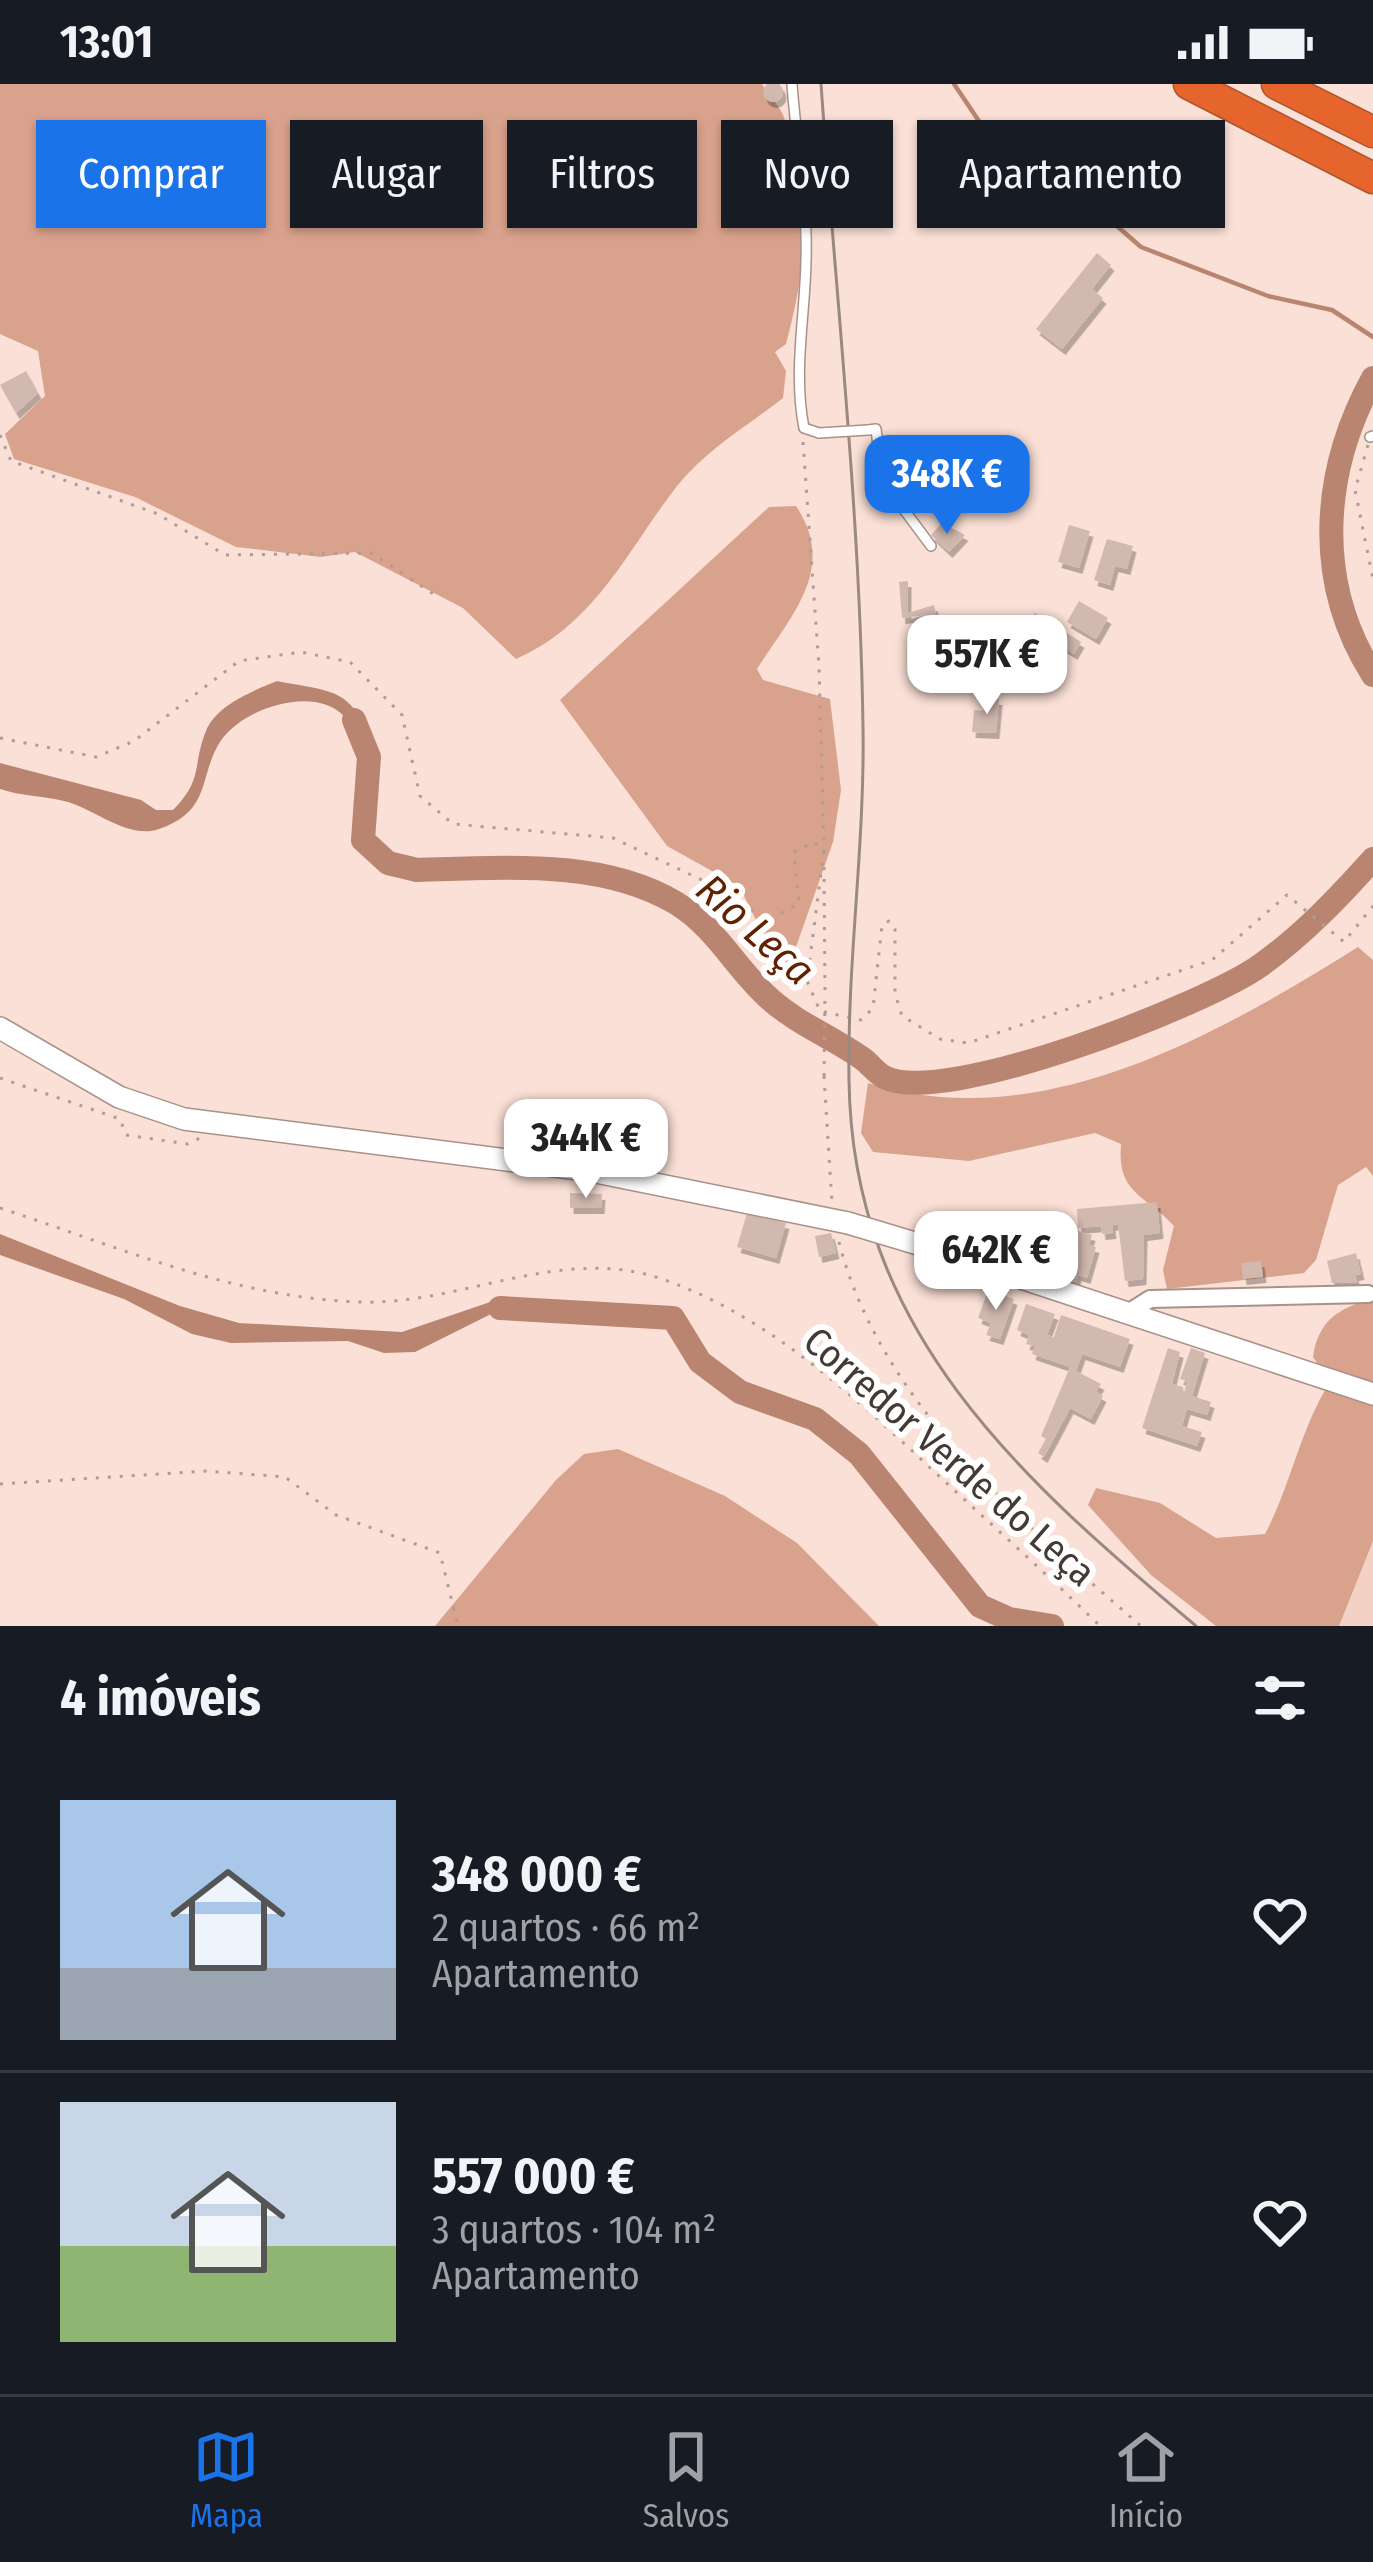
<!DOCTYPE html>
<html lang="pt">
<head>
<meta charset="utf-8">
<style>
	:root { --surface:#171b24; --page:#20242c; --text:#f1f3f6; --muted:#9ea1a6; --line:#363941; --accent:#1a73e8 }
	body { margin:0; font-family:"Fira Sans Condensed",sans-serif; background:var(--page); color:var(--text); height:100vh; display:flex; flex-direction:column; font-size:45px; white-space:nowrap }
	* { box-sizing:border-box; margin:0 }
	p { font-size:39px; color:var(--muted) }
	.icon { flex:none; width:66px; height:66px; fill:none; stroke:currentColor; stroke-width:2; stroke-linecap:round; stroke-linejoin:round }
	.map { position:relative; height:1542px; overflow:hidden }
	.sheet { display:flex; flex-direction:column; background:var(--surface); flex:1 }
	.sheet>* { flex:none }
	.guide { position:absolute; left:36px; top:36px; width:1302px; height:108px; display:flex; gap:24px }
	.price { position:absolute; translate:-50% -102px; padding:0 27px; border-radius:24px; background:#fff; color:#222; font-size:39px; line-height:78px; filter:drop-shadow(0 3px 6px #0008) }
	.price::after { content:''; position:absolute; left:50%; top:72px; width:36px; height:27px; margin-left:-18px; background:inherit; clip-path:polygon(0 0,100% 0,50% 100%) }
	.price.active { background:var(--accent); color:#fff }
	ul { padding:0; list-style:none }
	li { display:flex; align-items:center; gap:36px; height:300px; padding:0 60px }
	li+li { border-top:3px solid var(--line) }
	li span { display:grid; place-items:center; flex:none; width:336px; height:240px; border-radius:0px; color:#555 }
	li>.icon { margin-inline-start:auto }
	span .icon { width:144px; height:144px; fill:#fffc; stroke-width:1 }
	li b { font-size:51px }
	h2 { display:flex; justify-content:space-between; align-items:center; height:144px; padding:0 60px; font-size:51px }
	.chip { padding:0 42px; border-radius:0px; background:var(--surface); box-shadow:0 3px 9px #0004; font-size:42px; line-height:108px }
	.chip.active { background:var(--accent); color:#fff }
	.status { display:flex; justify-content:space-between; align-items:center; height:84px; padding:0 60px; background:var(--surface); direction:ltr }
	.status svg { height:33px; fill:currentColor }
	.dock { display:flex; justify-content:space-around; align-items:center; height:168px; border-top:3px solid var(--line); background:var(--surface); font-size:33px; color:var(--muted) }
	.dock a { display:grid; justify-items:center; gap:6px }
	.dock .active { color:var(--accent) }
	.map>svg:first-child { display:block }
	.built { fill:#f3d2c5 }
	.forest { fill:#d9a28d }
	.water { fill:#ba8570 }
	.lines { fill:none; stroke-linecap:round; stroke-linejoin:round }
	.stream { stroke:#ba8570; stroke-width:4.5 }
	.river { stroke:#ba8570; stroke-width:24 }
	.building { fill:#d2b9b0; filter:url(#shadow) }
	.service-casing { stroke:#a99188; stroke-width:12 }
	.minor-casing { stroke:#a99188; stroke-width:20 }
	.tertiary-casing { stroke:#a99188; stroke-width:24 }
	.motorway-casing { stroke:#ac562f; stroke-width:33 }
	.path { stroke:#af9c94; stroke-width:3; stroke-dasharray:3 9; stroke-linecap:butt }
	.service { stroke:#fff; stroke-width:9 }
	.minor { stroke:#fff; stroke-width:16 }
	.tertiary { stroke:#fff; stroke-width:21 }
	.motorway { stroke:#e5652c; stroke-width:30 }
	.tram { stroke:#9a8982; stroke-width:3 }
	.service-bridge-casing { stroke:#a99188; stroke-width:12; stroke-linecap:butt }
	.tertiary-bridge-casing { stroke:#a99188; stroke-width:24; stroke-linecap:butt }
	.path-bridge { stroke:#af9c94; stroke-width:3; stroke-dasharray:3 9; stroke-linecap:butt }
	.service-bridge { stroke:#fff; stroke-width:9 }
	.tertiary-bridge { stroke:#fff; stroke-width:21 }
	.labels { text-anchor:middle; stroke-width:12; stroke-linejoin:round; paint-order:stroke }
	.street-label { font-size:39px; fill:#433935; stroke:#fff }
	.water-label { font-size:42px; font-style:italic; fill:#622100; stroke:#fff }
</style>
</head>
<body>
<div class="status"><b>13:01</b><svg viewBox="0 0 49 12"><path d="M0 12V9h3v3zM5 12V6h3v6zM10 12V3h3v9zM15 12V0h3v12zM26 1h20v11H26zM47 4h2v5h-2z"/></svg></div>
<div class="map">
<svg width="1373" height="1542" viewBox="0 0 1373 1542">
	<defs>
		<filter id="shadow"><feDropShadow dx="3.5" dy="6" stdDeviation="0" flood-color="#0004"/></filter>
	</defs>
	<rect width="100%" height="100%" fill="#fae0d6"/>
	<polygon class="built" points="1373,1457 1373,1542 1339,1542 1343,1530"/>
	<g class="forest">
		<path d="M0 0H762C768 12 778 19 783 31 815 108 807 181 786 260L775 268 786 287 783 314C747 342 706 366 677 402 628 465 596 540 516 575L463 524 355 468 321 473 236 463 135 413 14 375 5 350 45 312 38 267 0 250Z"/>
		<path d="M796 422C838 485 791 531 757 585L763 596 830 615 841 706 833 758 785 894 739 802 667 762 560 616 769 423Z"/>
		<path d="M1358 863 1373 876V1092L1366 1083 1338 1101 1316 1176 1304 1189 1167 1205 1163 1186 1174 1142C1143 1109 1117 1110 1121 1060L1095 1049 969 1077 873 1068 861 1049 868 999C1040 1053 1217 951 1358 863Z"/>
		<path d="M1373 1215V1457L1339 1542H1216L1151 1491 1088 1421 1096 1404 1160 1419 1216 1454 1265 1450C1291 1401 1300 1345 1330 1298L1313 1273C1318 1237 1339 1223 1373 1215Z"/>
		<polygon points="618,1365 725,1412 797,1459 879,1542 435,1542 556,1396 584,1370"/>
	</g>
	<g class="water">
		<path d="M277 597C332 608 355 603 370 663H363C357 653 352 640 344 632 313 600 241 625 220 658 198 693 212 727 159 745 128 756 94 724 64 717 43 712 21 712 0 705V679L141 716 156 726H173C204 695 192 681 206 647 216 621 253 607 277 597Z"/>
		<polygon points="0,1150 180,1222 239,1239 402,1248 505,1213 536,1215 528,1230 491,1230 415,1268 384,1269 348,1257 231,1259 192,1250 124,1215 0,1171"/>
	</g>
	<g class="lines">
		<polyline class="stream" points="954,0 1018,95 1063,95 1141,163 1268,212 1332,226 1373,253"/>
		<g class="river">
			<path d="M1373 294C1322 387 1313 497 1373 591"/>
			<path d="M354 636 369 673 363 756 388 779 417 786C501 784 601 774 676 819 717 844 737 887 771 916 798 940 834 954 863 975 870 980 876 989 884 993 943 1024 1207 920 1261 881 1304 850 1338 814 1373 775"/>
			<polyline points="500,1224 673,1234 700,1278 740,1308 815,1335 859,1370 980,1522 1009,1535 1052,1542"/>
		</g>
	</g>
	<g class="building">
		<circle cx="773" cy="8" r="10"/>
		<polygon points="1097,169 1111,181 1092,205 1103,214 1062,265 1036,245"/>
		<polygon points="26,287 38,309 16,329 0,301"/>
		<polygon points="942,439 965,451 949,468 931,451"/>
		<polygon points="1069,441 1090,447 1079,484 1058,478"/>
		<polygon points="1107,455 1133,462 1127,485 1115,482 1110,501 1094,496"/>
		<polygon points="908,497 908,529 934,521 936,530 902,534 899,498"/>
		<polygon points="1079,517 1108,534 1096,555 1067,538"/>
		<polygon points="1035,529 1051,542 1039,558 1022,545"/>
		<polygon points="1062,546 1081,558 1074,570 1055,558"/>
		<polygon points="983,614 999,615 996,649 972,648 974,626 983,627"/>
		<polygon points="570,1109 602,1110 601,1124 570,1124"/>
		<polygon points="1157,1118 1160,1149 1144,1151 1143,1195 1125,1197 1118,1140 1112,1141 1113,1149 1102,1150 1101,1142 1078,1144 1077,1125"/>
		<polygon points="747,1129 786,1139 776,1174 737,1163"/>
		<polygon points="1071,1145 1092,1151 1089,1161 1096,1163 1087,1194 1078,1191 1076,1198 1063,1195 1066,1187 1058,1185"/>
		<polygon points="831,1149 836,1169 819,1173 815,1152"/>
		<polygon points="1356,1169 1361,1190 1355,1191 1357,1199 1332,1199 1327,1177"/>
		<polygon points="1261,1177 1263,1193 1243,1195 1241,1179"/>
		<polygon points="988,1206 1014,1215 1000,1255 986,1251 991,1239 978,1234"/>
		<polygon points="1026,1220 1055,1230 1047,1251 1054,1253 1061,1231 1130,1255 1120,1283 1082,1270 1076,1287 1101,1300 1096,1308 1103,1312 1091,1335 1070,1324 1044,1373 1038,1369 1046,1355 1041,1352 1070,1283 1032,1270 1035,1262 1026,1260 1029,1251 1017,1246"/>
		<polygon points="1168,1264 1180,1268 1172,1300 1183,1303 1184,1309 1187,1297 1180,1295 1191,1264 1205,1269 1192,1312 1211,1318 1207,1331 1187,1325 1182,1342 1202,1348 1197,1362 1142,1344"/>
	</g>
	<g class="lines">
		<defs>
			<g id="service">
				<path d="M792 0C796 59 808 118 806 177 805 232 793 288 804 344L819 349"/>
				<polyline points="868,346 876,345 882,396 931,462"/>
				<polyline points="1370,353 1373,352"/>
			</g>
			<polyline id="minor" points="1128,1229 1150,1215 1368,1210"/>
			<g id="tertiary">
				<polyline points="0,944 119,1013 184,1035 586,1086 848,1139"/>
				<polyline points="918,1160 1373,1310"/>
			</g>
			<g id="motorway">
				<polyline points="1189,0 1373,94"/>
				<polyline points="1277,0 1373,48"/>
			</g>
		</defs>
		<use href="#service" class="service-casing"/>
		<use href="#minor" class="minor-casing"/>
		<use href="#tertiary" class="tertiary-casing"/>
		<use href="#motorway" class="motorway-casing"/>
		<g class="path">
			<polyline points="0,351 11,377 158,430 225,471 371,469 435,511"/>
			<polyline points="803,358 819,583 824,767"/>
			<polyline points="1368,361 1355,406 1373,495"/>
			<polyline points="0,654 96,673 134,657 239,577 301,568 350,578 402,631 420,712 453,740 613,754 704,797 768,837 799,819 794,768 814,758 824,766 807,897 820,927 861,936 873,924 882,841 889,837 895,845 895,909 902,932 940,955 968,959 1212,876 1287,811 1344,858 1373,822"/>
			<polyline points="824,783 825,909"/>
			<polyline points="824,992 832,1119"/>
			<polyline points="0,994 120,1035 126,1051 188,1060 200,1054"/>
			<path d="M0 1124C119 1163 231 1213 358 1218 460 1222 561 1160 662 1195 776 1234 868 1326 954 1406 1003 1451 1053 1496 1100 1542"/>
			<path d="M839 1158C879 1316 1023 1440 1141 1542"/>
			<polyline points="0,1400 206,1387 285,1393 336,1431 440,1469 458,1542"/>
		</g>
		<use href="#service" class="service"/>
		<use href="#minor" class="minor"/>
		<use href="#tertiary" class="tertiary"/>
		<use href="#motorway" class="motorway"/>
		<path class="tram" d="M821 0C836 213 860 429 863 643 865 761 847 878 849 996 852 1247 1020 1394 1196 1542"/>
		<defs>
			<polyline id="service-bridge" points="819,349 868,346"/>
			<polyline id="tertiary-bridge" points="848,1139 918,1160"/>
		</defs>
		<use href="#service-bridge" class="service-bridge-casing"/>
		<use href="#tertiary-bridge" class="tertiary-bridge-casing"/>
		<polyline class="path-bridge" points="824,992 825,909"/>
		<use href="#service-bridge" class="service-bridge"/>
		<use href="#tertiary-bridge" class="tertiary-bridge"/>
	</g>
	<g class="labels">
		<g class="street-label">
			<text transform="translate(950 1372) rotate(41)" y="14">Corredor Verde do Leça</text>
		</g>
		<g class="water-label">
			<text transform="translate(756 845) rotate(42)" y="15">Rio Leça</text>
		</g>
	</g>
</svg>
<b class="price active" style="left:947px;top:453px">348K €</b>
<b class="price" style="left:987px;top:633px">557K €</b>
<b class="price" style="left:586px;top:1117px">344K €</b>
<b class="price" style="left:996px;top:1229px">642K €</b>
<div class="guide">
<a class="chip active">Comprar</a>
<a class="chip">Alugar</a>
<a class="chip">Filtros</a>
<a class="chip">Novo</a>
<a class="chip">Apartamento</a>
</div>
</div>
<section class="sheet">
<h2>4 imóveis<svg class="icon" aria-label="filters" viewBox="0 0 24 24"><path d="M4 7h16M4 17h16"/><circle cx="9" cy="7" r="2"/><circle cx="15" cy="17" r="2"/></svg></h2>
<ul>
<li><span style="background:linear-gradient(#a9c7e8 70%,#9aa5b1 0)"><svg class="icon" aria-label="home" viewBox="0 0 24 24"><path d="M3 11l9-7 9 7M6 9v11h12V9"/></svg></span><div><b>348 000 €</b><p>2 quartos · 66 m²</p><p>Apartamento</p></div><svg class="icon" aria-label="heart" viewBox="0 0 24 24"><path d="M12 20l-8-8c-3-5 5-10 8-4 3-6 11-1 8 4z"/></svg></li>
<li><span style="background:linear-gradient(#c9d6e8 60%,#8fb573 0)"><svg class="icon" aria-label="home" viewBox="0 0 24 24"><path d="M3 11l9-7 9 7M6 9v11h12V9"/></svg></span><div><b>557 000 €</b><p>3 quartos · 104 m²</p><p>Apartamento</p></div><svg class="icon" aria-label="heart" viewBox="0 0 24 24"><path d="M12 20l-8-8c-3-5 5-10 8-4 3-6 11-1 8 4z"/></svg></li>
</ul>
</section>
<nav class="dock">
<a class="active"><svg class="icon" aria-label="map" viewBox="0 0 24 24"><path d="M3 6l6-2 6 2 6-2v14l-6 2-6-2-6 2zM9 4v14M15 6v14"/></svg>Mapa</a>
<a><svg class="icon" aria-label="saved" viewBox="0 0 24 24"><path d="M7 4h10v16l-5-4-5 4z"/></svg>Salvos</a>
<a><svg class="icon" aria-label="home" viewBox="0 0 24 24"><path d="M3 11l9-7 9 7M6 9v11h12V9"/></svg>Início</a>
</nav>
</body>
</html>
